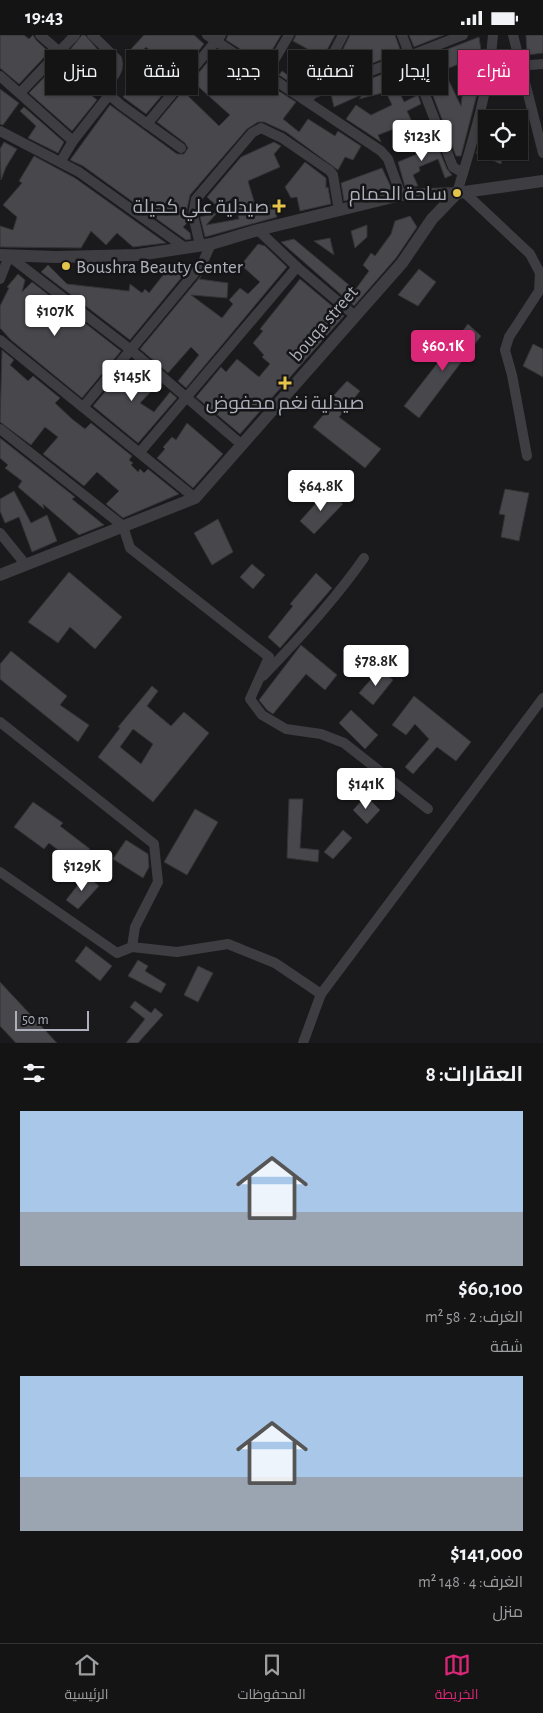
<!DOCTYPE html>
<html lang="ar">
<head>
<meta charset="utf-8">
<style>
	:root { --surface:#141415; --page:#1d1d1e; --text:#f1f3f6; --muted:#9d9ea0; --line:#333334; --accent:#db2777 }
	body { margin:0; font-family:"Alegreya Sans",Cairo,sans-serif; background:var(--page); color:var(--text); direction:rtl; height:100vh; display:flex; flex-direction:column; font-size:19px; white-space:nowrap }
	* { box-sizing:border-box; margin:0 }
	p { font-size:16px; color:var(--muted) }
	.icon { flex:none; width:28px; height:28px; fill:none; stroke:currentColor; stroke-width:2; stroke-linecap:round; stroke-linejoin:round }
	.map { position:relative; height:1008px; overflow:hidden; direction:ltr }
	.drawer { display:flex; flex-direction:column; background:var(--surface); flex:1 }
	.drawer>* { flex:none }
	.hud { position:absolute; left:15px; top:15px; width:514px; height:45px; direction:rtl; display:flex; gap:10px }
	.buttons { position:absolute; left:478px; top:75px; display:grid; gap:10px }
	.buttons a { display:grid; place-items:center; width:50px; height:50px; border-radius:0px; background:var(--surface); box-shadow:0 1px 4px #0004,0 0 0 1px var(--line); font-size:25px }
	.scale { position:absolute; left:15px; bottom:12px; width:74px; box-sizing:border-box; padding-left:5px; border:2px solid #adafba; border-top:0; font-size:14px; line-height:18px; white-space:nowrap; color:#adafba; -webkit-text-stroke:4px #151517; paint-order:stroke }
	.price { position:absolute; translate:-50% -42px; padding:0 11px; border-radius:5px; background:#fff; color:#222; font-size:16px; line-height:32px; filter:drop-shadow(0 1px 2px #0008) }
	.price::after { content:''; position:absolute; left:50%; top:30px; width:15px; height:11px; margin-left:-8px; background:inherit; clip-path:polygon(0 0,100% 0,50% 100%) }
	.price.selected { background:var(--accent); color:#fff }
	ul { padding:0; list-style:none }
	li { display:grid; align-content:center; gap:10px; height:265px; padding:0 20px }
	li span { display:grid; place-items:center; height:155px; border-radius:0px; color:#555 }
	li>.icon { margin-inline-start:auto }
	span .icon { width:90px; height:90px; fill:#fffc; stroke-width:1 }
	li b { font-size:21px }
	h2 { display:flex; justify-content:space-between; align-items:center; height:60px; padding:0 20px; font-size:21px }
	.chip { padding:0 18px; border-radius:0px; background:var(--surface); box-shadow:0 1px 4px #0004,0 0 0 1px var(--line); font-size:18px; line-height:45px }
	.chip.selected { background:var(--accent); color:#fff }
	.status { display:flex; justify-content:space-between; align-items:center; height:35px; padding:0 25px; background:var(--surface); direction:ltr }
	.status svg { height:14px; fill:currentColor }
	.tab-bar { display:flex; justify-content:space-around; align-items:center; height:70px; border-top:1px solid var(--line); background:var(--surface); font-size:14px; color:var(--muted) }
	.tab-bar a { display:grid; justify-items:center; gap:2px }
	.tab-bar .selected { color:var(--accent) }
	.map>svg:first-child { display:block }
	.building { fill:#47474c; stroke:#343437; fill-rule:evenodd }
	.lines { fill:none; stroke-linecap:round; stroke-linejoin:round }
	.minor { stroke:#3d3d42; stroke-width:10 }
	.tertiary { stroke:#3d3d42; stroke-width:12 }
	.poi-dot { fill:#e4c54a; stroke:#151517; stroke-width:2 }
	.labels { text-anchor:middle; stroke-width:5; stroke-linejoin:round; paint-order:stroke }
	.poi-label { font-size:19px; fill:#adafba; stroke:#151517; text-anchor:end }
	.street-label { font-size:19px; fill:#adafba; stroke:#151517 }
</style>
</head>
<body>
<div class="status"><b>19:43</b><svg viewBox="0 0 49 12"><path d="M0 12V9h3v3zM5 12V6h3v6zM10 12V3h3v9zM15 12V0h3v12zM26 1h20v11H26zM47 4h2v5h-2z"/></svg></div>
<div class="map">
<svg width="543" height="1008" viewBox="0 0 543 1008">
	<rect width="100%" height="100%" fill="#1a1a1c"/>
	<g class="building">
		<polygon points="0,0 24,0 29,4 33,0 36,5 49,17 19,49 0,33"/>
		<polygon points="82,0 85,0 99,16 90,25 97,30 92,36 69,16"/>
		<polygon points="144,0 194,0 204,9 181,37 180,36 171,44 174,46 146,79 123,62 138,44 149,53 163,38 161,36 166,29 146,12 138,21 131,14"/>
		<polygon points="228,0 281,0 264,29 226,5"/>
		<polygon points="296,0 335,0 305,57 279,40 282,36 295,45 300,36 304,38 313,17 293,6"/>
		<polygon points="350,0 395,0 401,17 327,46"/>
		<polygon points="409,0 444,0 414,12"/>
		<polygon points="526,0 543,0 543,18 527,20"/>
		<polygon points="479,2 481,15 485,14 482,35 469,34 469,25 444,35 445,37 425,41 419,25"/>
		<polygon points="214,19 232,36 238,29 270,53 271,51 296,67 283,84 299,97 308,84 335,101 338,96 361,111 353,125 345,122 338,135 286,97 264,87 258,87 247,94 190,160 186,179 188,187 183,192 190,198 191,204 186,205 83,131 70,125 110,70 177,119 184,119 188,113 185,108 157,87 183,56 219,91 230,80 192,46"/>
		<polygon points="60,26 83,46 79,50 97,65 72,96 29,58"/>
		<polygon points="406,30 412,45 396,49 404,67 418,60 421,69 407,76 412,87 378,100 381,107 346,84 356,70 371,80 392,70 386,57 359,64 363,59 334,72 331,59"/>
		<polygon points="448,44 461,71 463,53 478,55 461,121 456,121 430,53"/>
		<polygon points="0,54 19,68 3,90 0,89"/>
		<polygon points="24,72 64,107 58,118 28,103 36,91 20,76"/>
		<polygon points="429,90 447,134 452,140 445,143 438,124 419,132 420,136 413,140 418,151 405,152 398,127 434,112 423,94"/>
		<polygon points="4,107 17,114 6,132 1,145 0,114"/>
		<polygon points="274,107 281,111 274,119 280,132 248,146 256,173 274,169 277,182 205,202 200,182 218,177 206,190 239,184 233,162 221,175 207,162 241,122"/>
		<polygon points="477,116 502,116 501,129 476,118"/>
		<polygon points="34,121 75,143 166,208 133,212 117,198 106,210 91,196 81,213 0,212 0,191 13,195 17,182 3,170 22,148 19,146"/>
		<polygon points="305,127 326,143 326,153 328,152 331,169 300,176 297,162 291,163 285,152"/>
		<polygon points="382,133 392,154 344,166 341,148"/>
		<polygon points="410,181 417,192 396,223 354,271 281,207 294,204 355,255 369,236 363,230 371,218 375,221 391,199 395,186"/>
		<polygon points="367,190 367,202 355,213 351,196"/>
		<polygon points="330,203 334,220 314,206"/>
		<polygon points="258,209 265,211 287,232 186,353 178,346 199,320 191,312 168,338 140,314 205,236 199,244 228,248 227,263 191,260 222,283 233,269 229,265 240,253 248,259 260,247 241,230"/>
		<polygon points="48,230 67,249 129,256 130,249 142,258 145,254 149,258 164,239 191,231 130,305 41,237"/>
		<polygon points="419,234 436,247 418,271 398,260"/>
		<polygon points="18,239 25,245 22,257 32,247 121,316 82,363 11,305 0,293 0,271 9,253 7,252"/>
		<polygon points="300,244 344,281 240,399 196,362 221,332 226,337 237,324 259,342 270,329 262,322 264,320 253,308 263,296 260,294"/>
		<polygon points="468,289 481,301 419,383 404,371"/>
		<polygon points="533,309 543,314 543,342 523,331"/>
		<polygon points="2,315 14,325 10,330 28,346 33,341 60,363 55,368 72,384 85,394 91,388 132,421 129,425 133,428 131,430 138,437 140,434 144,438 148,434 179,459 123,483 106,469 119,456 97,437 84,451 43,419 58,402 45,392 31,410 0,387"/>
		<polygon points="132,325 159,348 140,368 154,377 170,357 177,363 138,408 93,371"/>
		<polygon points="347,346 360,356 339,382 381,414 365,433 313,392 337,364 334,360"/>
		<polygon points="187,388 223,419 193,453 157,423 165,414 163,412 172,402 176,405"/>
		<polygon points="0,403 75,462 72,464 104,490 79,500 43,469 44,474 18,452 22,446 5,433 8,430 0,423"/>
		<polygon points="505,454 529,458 519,506 501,502 505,480 499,479"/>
		<polygon points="14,456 31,488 47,480 57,506 32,517 19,482 5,488 0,476 0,464"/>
		<polygon points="327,456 343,469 314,499 300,486"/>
		<polygon points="218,484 233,517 212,530 194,498"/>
		<polygon points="252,529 265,540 253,554 240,542"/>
		<polygon points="69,537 122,582 95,614 70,592 58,608 28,587"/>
		<polygon points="316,538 332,553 280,613 268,602 293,571 290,569"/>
		<polygon points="301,610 337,640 325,655 306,639 273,679 267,675 259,665"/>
		<polygon points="11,616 67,661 60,670 89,690 78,707 0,644 0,629"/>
		<polygon points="380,634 393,645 373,670 359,658"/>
		<path d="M152 651 158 656 147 671 171 691 184 677 209 698 153 767 98 722 120 693 118 692ZM133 694 153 709 141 729 120 712Z"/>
		<polygon points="414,661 471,707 456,726 437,712 413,739 405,732 429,704 415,689 406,700 392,690"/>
		<polygon points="351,675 378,700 365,714 339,688"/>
		<polygon points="366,761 380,775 367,789 353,775"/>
		<polygon points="289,764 303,764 300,813 319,815 318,827 287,823"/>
		<polygon points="33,767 63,788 60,791 90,814 76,832 65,823 66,821 49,808 44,814 14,792"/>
		<polygon points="195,774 218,787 187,840 164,827"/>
		<polygon points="343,795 352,803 333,824 324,817"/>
		<polygon points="126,805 148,819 149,832 143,843 113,824"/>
		<polygon points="86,840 99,851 78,874 66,865"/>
		<polygon points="86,911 112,931 100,946 75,926"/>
		<polygon points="138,925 148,931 145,936 166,949 161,958 128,941"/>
		<polygon points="198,931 213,938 198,967 184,960"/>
		<polygon points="0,947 57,1008 16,1008 0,991"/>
		<polygon points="135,966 151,978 155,973 163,980 138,1008 126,1008 145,984 130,972"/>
	</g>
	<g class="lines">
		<g class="minor">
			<polyline points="40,0 121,70 181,113"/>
			<path d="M92 0 117 24C121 37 110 45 103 54"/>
			<polyline points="207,0 381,116 388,124 401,160"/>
			<polyline points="402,0 453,132 463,138"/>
			<polyline points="513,0 543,118"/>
			<polyline points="490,33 543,29"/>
			<polyline points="266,39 289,0"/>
			<polyline points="0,41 73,106 61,126"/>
			<polyline points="20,58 75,0"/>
			<polyline points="312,59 463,0"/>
			<polyline points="311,61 343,0"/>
			<polyline points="147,89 221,0"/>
			<polyline points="0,96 79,137 184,212"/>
			<polyline points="73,106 109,60"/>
			<polyline points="464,157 530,219 540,238 539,256 509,302 505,315 512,340 527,421"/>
			<path d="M457 158C473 105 489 55 493 0"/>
			<polyline points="258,195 297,232 354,280"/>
			<polyline points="200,210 193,180 196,164 252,98 261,93 282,103 330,136 333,140 339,176"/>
			<polyline points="0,244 9,221 131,315 242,410"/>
			<polyline points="0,305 195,463"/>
			<polyline points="84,371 202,229 211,209"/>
			<polyline points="0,394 123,491 130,513 269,622 250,664 262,680 286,694 321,699 344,708 428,774"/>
			<polyline points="140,417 297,232"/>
			<polyline points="0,498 26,530"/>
			<path d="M263 641C300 603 334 566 364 523"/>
			<polyline points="0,687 154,809 158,847 135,892 132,912 177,917 228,909 275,928 321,959 303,1008"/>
			<polyline points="0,837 117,918 132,912"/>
			<polyline points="321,959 543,663"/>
		</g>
		<g class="tertiary">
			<polyline points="0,220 56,222 138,220 211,209 258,195 401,160 457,158 543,146"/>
			<polyline points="0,540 195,463 402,228 432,184 457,158"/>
		</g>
	</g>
	<g class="poi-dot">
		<circle cx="457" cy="158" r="5"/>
		<path d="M276.5 163.5h5v5h5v5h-5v5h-5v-5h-5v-5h5z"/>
		<circle cx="66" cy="231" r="5"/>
		<path d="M282.5 340.5h5v5h5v5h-5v5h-5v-5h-5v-5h5z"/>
	</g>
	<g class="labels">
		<g class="poi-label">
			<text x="447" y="165">ساحة الحمام</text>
			<text x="269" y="178">صيدلية علي كحيلة</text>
			<text x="76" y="238" text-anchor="start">Boushra Beauty Center</text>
			<text x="285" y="374" text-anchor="middle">صيدلية نغم محفوض</text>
		</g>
		<g class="street-label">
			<text transform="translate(323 288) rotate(-49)" y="7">bouqa street</text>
		</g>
	</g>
</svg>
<div class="buttons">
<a><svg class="icon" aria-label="locate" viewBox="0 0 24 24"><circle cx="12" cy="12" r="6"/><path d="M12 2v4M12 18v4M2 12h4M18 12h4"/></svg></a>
</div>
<div class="scale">50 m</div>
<b class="price" style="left:422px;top:127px">$123K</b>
<b class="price" style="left:55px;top:302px">$107K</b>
<b class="price selected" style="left:443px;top:337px">$60.1K</b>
<b class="price" style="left:132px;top:367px">$145K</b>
<b class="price" style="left:321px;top:477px">$64.8K</b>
<b class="price" style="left:376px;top:652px">$78.8K</b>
<b class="price" style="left:366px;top:775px">$141K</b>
<b class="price" style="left:82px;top:857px">$129K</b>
<div class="hud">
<a class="chip selected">شراء</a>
<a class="chip">إيجار</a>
<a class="chip">تصفية</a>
<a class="chip">جديد</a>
<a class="chip">شقة</a>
<a class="chip">منزل</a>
</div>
</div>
<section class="drawer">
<h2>العقارات: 8<svg class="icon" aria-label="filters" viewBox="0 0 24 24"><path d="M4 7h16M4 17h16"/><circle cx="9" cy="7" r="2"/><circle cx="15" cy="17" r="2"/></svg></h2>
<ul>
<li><span style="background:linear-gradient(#a9c7e8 65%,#9aa5b1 0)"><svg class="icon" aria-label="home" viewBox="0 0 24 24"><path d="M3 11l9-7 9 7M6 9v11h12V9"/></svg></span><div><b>$60,100</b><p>الغرف: 2 · 58 m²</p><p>شقة</p></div></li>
<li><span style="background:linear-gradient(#a9c7e8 65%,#9aa5b1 0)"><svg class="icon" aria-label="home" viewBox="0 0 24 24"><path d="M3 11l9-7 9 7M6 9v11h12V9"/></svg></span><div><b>$141,000</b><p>الغرف: 4 · 148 m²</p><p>منزل</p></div></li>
</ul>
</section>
<nav class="tab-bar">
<a class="selected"><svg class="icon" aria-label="map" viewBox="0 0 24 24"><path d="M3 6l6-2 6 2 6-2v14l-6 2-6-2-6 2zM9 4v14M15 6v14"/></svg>الخريطة</a>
<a><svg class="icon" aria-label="saved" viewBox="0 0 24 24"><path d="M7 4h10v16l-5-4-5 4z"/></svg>المحفوظات</a>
<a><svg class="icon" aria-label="home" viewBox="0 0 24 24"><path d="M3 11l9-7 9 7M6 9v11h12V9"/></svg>الرئيسية</a>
</nav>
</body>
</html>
